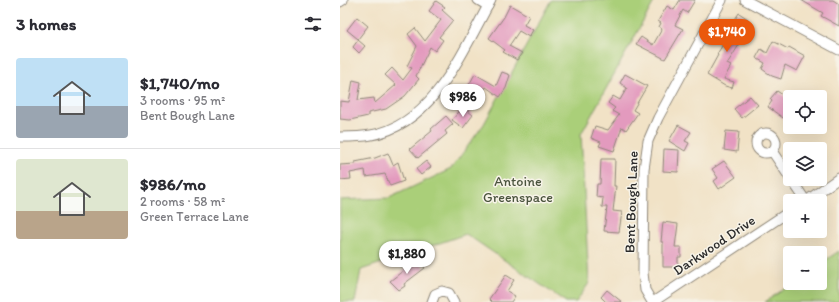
<!DOCTYPE html>
<html lang="en">
<head>
<meta charset="utf-8">
<style>
	:root { --surface:#fff; --page:#f7f7f7; --text:#2b2b33; --muted:#7c7c81; --line:#e1e1e2; --accent:#ea580c }
	body { margin:0; font-family:Itim,sans-serif; background:var(--page); color:var(--text); height:100vh; display:flex; flex-direction:column; font-size:15px; white-space:nowrap }
	* { box-sizing:border-box; margin:0 }
	p { font-size:13px; color:var(--muted) }
	.icon { flex:none; width:22px; height:22px; fill:none; stroke:currentColor; stroke-width:2; stroke-linecap:round; stroke-linejoin:round }
	.map { position:relative; flex:1; overflow:hidden }
	.panel { display:flex; flex-direction:column; background:var(--surface); width:340px }
	.panel>* { flex:none }
	.buttons { position:absolute; left:443px; top:90px; display:grid; gap:8px }
	.buttons a { display:grid; place-items:center; width:44px; height:44px; border-radius:4px; background:var(--surface); box-shadow:0 4px 16px #0002; font-size:20px }
	.price { position:absolute; translate:-50% -34px; padding:0 9px; border-radius:14px; background:#fff; color:#222; font-size:13px; line-height:26px; filter:drop-shadow(0 1px 2px #0008) }
	.price::after { content:''; position:absolute; left:50%; top:24px; width:12px; height:9px; margin-left:-6px; background:inherit; clip-path:polygon(0 0,100% 0,50% 100%) }
	.price.on { background:var(--accent); color:#fff }
	ul { padding:0; list-style:none }
	li { display:flex; align-items:center; gap:12px; height:100px; padding:0 16px }
	li+li { border-top:1px solid var(--line) }
	li span { display:grid; place-items:center; flex:none; width:112px; height:80px; border-radius:4px; color:#555 }
	li>.icon { margin-inline-start:auto }
	span .icon { width:48px; height:48px; fill:#fffc; stroke-width:1 }
	li b { font-size:17px }
	h2 { display:flex; justify-content:space-between; align-items:center; height:48px; padding:0 16px; font-size:17px }
	main { display:flex; flex:1; min-height:0 }
	.map>svg:first-child { display:block }
	.green { fill:#aacf79; stroke:#6a7d52 }
	.building { fill:#e39abe }
	.lines { fill:none; stroke-linecap:round; stroke-linejoin:round }
	.minor-casing { stroke:#8e8678; stroke-width:11 }
	.minor { stroke:#fff; stroke-width:9 }
	.labels { text-anchor:middle; stroke-width:3; stroke-linejoin:round; paint-order:stroke }
	.park-label { font-size:14px; fill:#4b543e; stroke:#f7f3e8 }
	.street-label { font-size:14px; fill:#2b2b2b; stroke:#f7f3e8 }
</style>
</head>
<body>
<main>
<section class="panel">
<h2>3 homes<svg class="icon" aria-label="filters" viewBox="0 0 24 24"><path d="M4 7h16M4 17h16"/><circle cx="9" cy="7" r="2"/><circle cx="15" cy="17" r="2"/></svg></h2>
<ul>
<li><span style="background:linear-gradient(#bfe0f5 60%,#9aa5b1 0)"><svg class="icon" aria-label="home" viewBox="0 0 24 24"><path d="M3 11l9-7 9 7M6 9v11h12V9"/></svg></span><div><b>$1,740/mo</b><p>3 rooms · 95 m²</p><p>Bent Bough Lane</p></div></li>
<li><span style="background:linear-gradient(#dfe7d0 65%,#b9a48a 0)"><svg class="icon" aria-label="home" viewBox="0 0 24 24"><path d="M3 11l9-7 9 7M6 9v11h12V9"/></svg></span><div><b>$986/mo</b><p>2 rooms · 58 m²</p><p>Green Terrace Lane</p></div></li>
</ul>
</section>
<div class="map">
<svg width="499" height="302" viewBox="0 0 499 302">
	<rect width="100%" height="100%" fill="#f7f3e8"/>
	<filter id="ink" filterUnits="userSpaceOnUse"><feTurbulence type="fractalNoise" baseFrequency=".025" numOctaves="2"/><feDisplacementMap in="SourceGraphic" scale="8" xChannelSelector="R" yChannelSelector="G"/><feConvolveMatrix kernelMatrix="1 2 1 2 8 2 1 2 1" color-interpolation-filters="sRGB"/></filter>
	<filter id="wash" filterUnits="userSpaceOnUse"><feTurbulence type="fractalNoise" baseFrequency=".012" numOctaves="4" result="noise"/><feDisplacementMap in="SourceGraphic" scale="16" xChannelSelector="R" yChannelSelector="G"/><feGaussianBlur stdDeviation="0.9" result="paint"/><feColorMatrix in="noise" values="0 0 0 0 0 0 0 0 0 0 0 0 0 0 0 0 0 1.4 0 .05"/><feComposite in="paint" operator="in"/></filter>
	<g filter="url(#wash)">
		<rect width="100%" height="100%" fill="#f1e2c6"/>
		<g class="green">
			<polygon points="211,0 315,0 241,134 249,283 236,302 226,302 126,234 21,270 15,302 0,302 0,200 49,198 111,169 144,124"/>
			<polygon points="499,251 499,302 425,302 453,283 480,283 480,264"/>
		</g>
		<g id="blocks">
			<g class="building">
				<polygon points="340,0 355,0 347,13 343,10 335,25 343,29 325,59 296,44 301,37 313,45 322,29 319,27 321,23 318,21 327,6 334,10"/>
				<polygon points="461,0 493,0 499,4 499,26 481,16 483,13"/>
				<polygon points="96,1 105,7 102,10 113,20 99,37 103,40 95,51 90,47 76,76 79,79 65,96 46,109 28,113 28,116 10,120 0,119 0,101 9,102 13,80 21,82 18,100 34,98 35,103 56,85 45,75 52,68 63,80 72,68 67,66 77,46 68,34 75,28 85,41 101,20 89,11"/>
				<polygon points="170,5 189,16 184,25 193,30 189,37 179,31 169,46 182,53 177,60 163,52 165,50 149,38 164,17"/>
				<polygon points="399,13 408,19 393,41 399,45 387,64 391,66 384,79 394,82 392,88 385,86 367,75 378,55 377,54 391,32 388,30"/>
				<polygon points="17,17 28,26 18,39 7,30"/>
				<polygon points="18,40 25,46 19,53 13,47"/>
				<polygon points="433,41 448,49 449,47 465,56 457,71 445,65 441,79 432,76 422,69 425,63 416,58 421,49 427,53"/>
				<polygon points="162,72 170,75 166,88 160,97 146,87 139,100 125,92 135,74 156,86"/>
				<polygon points="285,74 307,86 293,110 298,113 286,130 282,127 274,151 259,146 261,142 251,138 255,126 268,130 279,115 272,111 275,108 268,103 273,96 280,100 287,88 280,83"/>
				<polygon points="437,91 450,100 450,108 443,118 428,107 432,101 430,99"/>
				<polygon points="410,96 418,105 402,118 394,109"/>
				<polygon points="123,107 133,115 123,128 112,120"/>
				<polygon points="106,116 113,124 105,131 107,134 78,158 70,149 92,131 91,129"/>
				<polygon points="338,125 351,132 345,141 349,143 345,151 329,141"/>
				<polygon points="386,131 399,132 397,152 384,150"/>
				<polygon points="324,149 339,150 338,172 323,171"/>
				<polygon points="48,153 53,165 58,162 64,181 50,186 45,174 26,177 25,170 10,173 11,179 0,180 0,165 15,164 15,162 35,158"/>
				<polygon points="261,159 275,159 274,186 276,186 273,211 282,212 279,232 264,231 267,207 262,207 263,198 256,197 257,184 260,184"/>
				<polygon points="86,161 91,167 81,175 76,169"/>
				<polygon points="384,161 396,177 379,189 374,181 378,178 372,169"/>
				<polygon points="323,222 338,224 335,247 341,247 341,257 338,257 338,267 323,267 323,242 321,242"/>
				<polygon points="80,262 85,268 64,284 65,286 59,290 50,281 73,263 76,266"/>
				<polygon points="166,275 174,280 167,291 175,296 171,302 152,302 149,299"/>
				<polygon points="267,290 282,302 266,302 261,297"/>
			</g>
		</g>
	</g>
	<g filter="url(#ink)">
		<use href="#blocks" fill-opacity="0" stroke="#8e8678" stroke-width="1"/>
		<g class="lines">
			<defs>
				<g id="minor">
					<polyline points="138,0 148,6"/>
					<polyline points="405,0 499,50"/>
					<polyline points="0,2 3,0"/>
					<circle cx="426" cy="143" r="10"/>
					<path d="M0 137C10 137 21 137 31 135 93 125 124 49 151 0"/>
					<polyline points="432,151 450,178"/>
					<polyline points="451,179 466,201"/>
					<polyline points="466,201 499,178"/>
					<polyline points="92,302 95,294 102,291 109,293 114,302"/>
					<polyline points="312,302 305,290 303,273 304,169 308,141 318,118 382,0"/>
					<polyline points="313,302 450,211"/>
				</g>
			</defs>
			<use href="#minor" class="minor-casing"/>
			<use href="#minor" class="minor"/>
		</g>
	</g>
	<g class="labels">
		<g class="park-label">
			<text x="178" y="186">Antoine<tspan x="178" dy="16">Greenspace</tspan></text>
		</g>
		<g class="street-label">
			<text transform="translate(291 202) rotate(-88)" y="5">Bent Bough Lane</text>
			<text transform="translate(374 245) rotate(-34)" y="5">Darkwood Drive</text>
		</g>
	</g>
</svg>
<div class="buttons">
<a><svg class="icon" aria-label="locate" viewBox="0 0 24 24"><circle cx="12" cy="12" r="6"/><path d="M12 2v4M12 18v4M2 12h4M18 12h4"/></svg></a>
<a><svg class="icon" aria-label="layers" viewBox="0 0 24 24"><path d="M12 4l9 5-9 5-9-5zM3 14l9 5 9-5"/></svg></a>
<a>+</a>
<a>−</a>
</div>
<b class="price on" style="left:387px;top:53px">$1,740</b>
<b class="price" style="left:123px;top:118px">$986</b>
<b class="price" style="left:67px;top:275px">$1,880</b>
</div>
</main>
</body>
</html>
